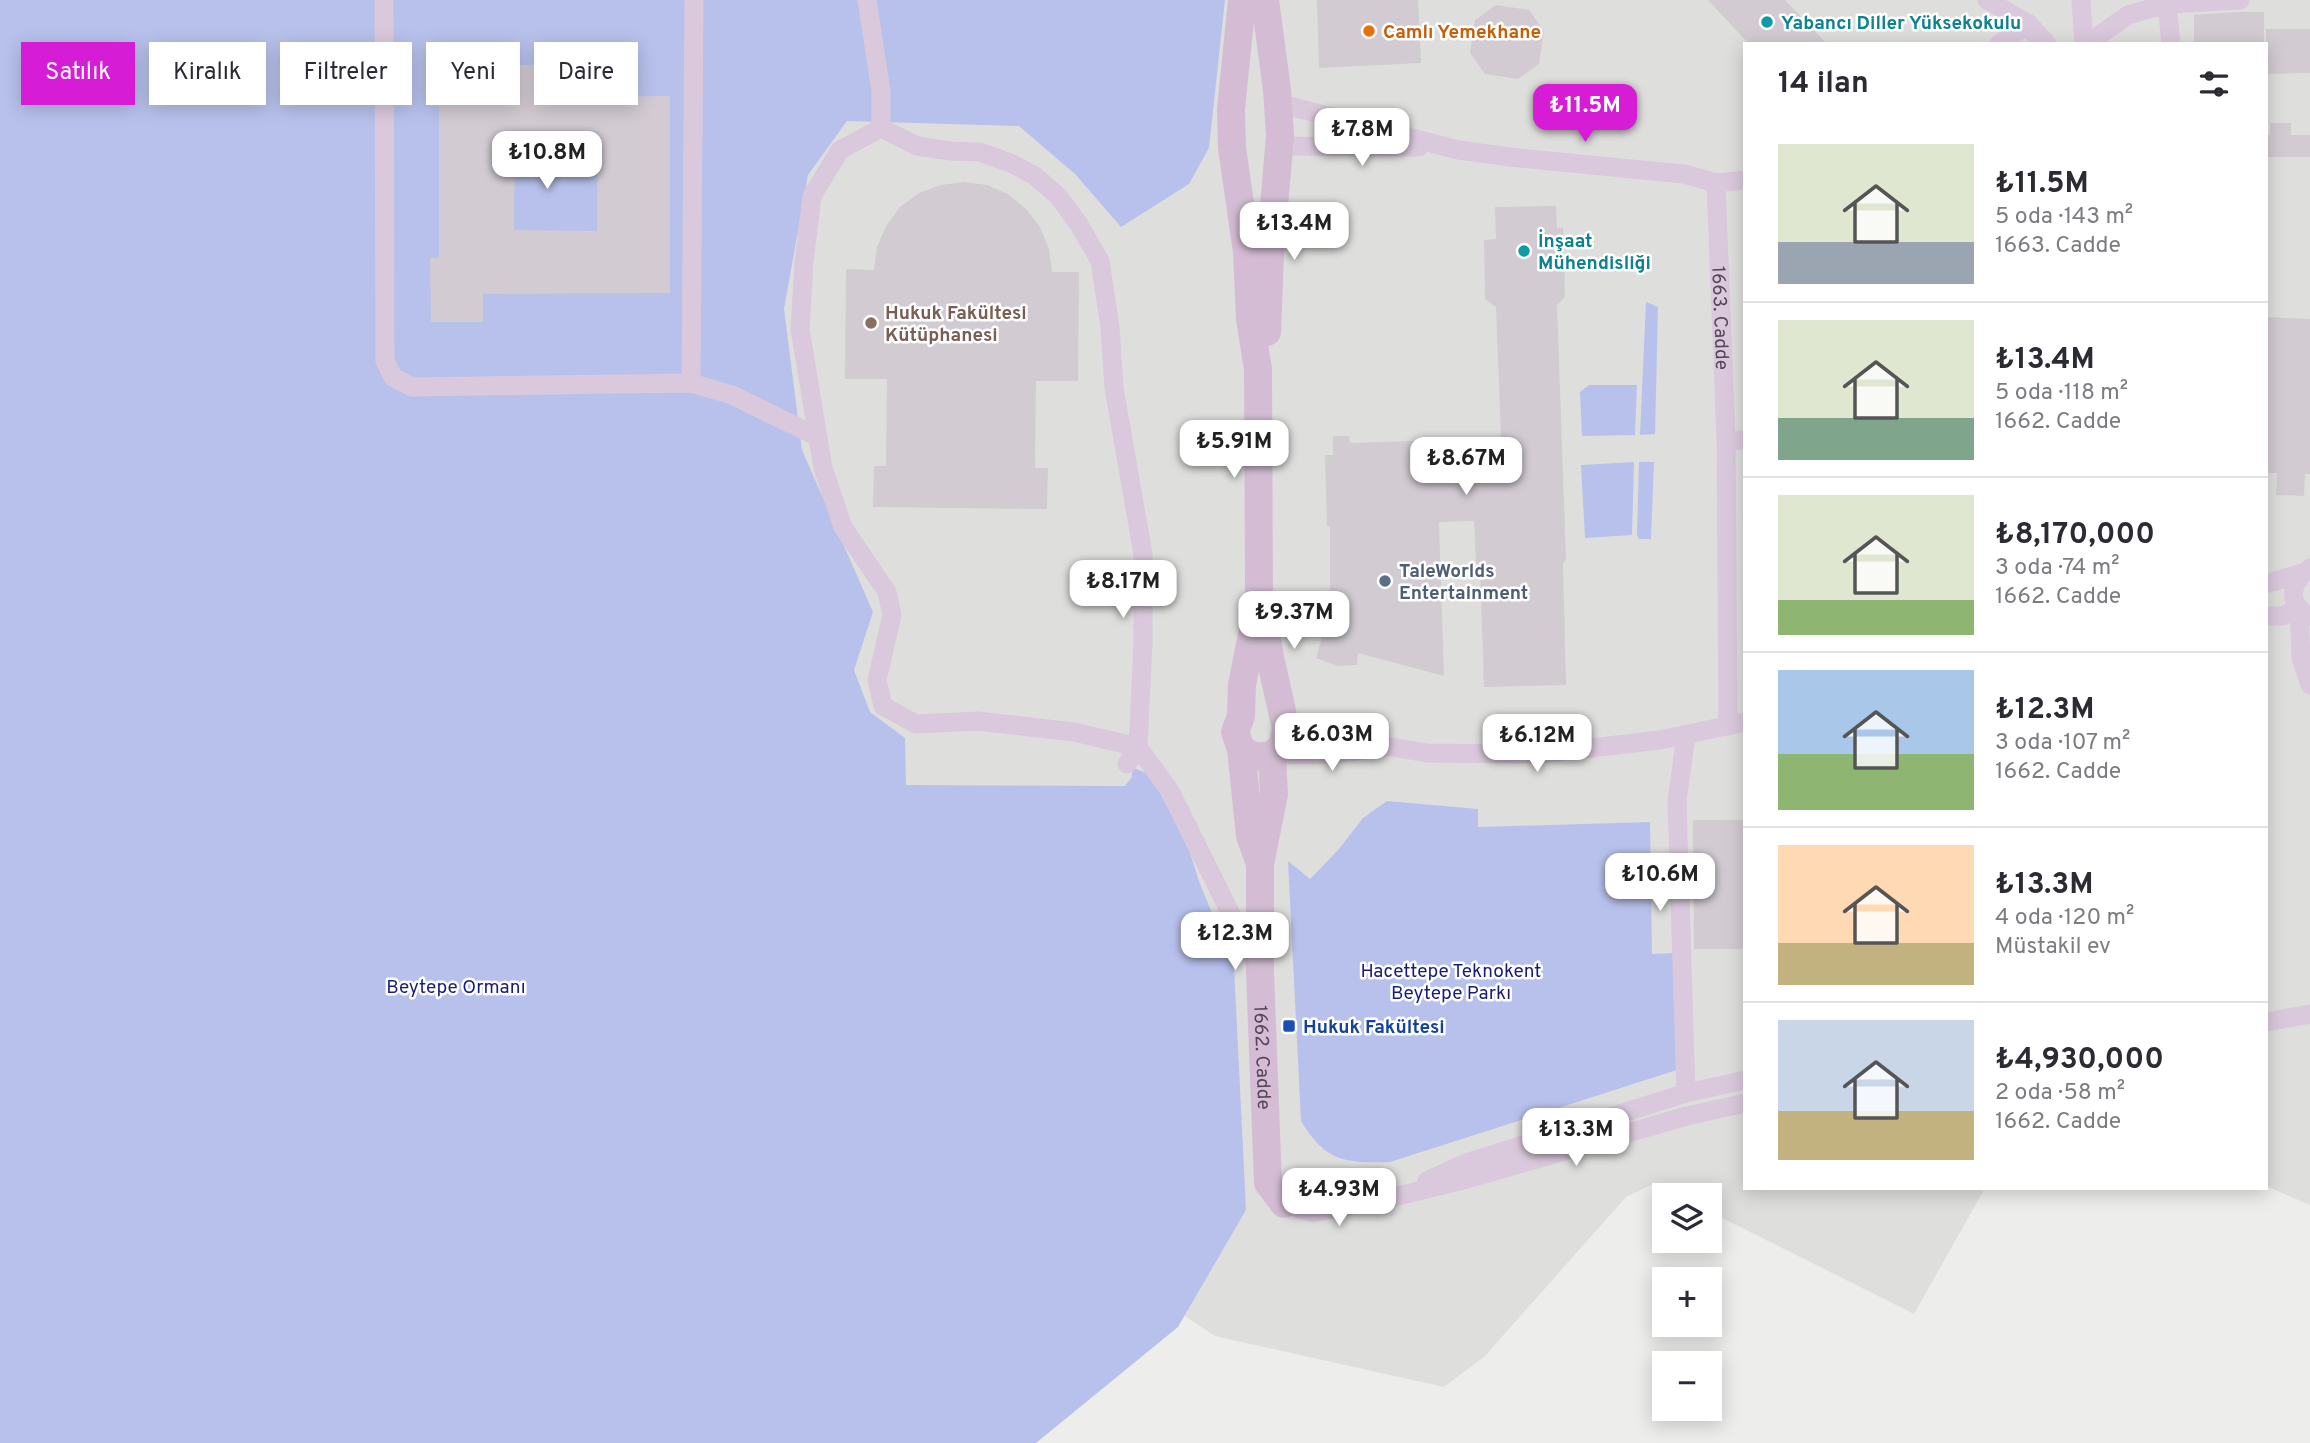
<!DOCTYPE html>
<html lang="tr">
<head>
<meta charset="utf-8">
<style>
	:root { --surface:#fff; --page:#f2f2f3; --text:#2b2b33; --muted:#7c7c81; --line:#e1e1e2; --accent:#d61cd5 }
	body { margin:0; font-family:Overpass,sans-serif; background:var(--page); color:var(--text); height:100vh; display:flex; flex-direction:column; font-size:26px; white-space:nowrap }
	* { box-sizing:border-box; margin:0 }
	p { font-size:23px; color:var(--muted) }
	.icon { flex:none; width:38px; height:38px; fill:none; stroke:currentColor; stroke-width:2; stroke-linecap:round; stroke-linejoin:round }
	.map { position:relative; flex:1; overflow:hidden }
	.sheet { position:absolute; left:1743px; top:42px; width:525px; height:1148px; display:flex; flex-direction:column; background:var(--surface); border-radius:0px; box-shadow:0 4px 18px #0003 }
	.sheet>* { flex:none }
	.guide { position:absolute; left:21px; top:42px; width:665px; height:63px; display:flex; gap:14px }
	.tools { position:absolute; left:1652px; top:1183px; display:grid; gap:14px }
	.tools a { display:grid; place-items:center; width:70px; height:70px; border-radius:0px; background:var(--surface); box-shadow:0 4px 18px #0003; font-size:35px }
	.price { position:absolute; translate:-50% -60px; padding:0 16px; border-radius:14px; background:#fff; color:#222; font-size:23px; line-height:46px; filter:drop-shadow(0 2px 4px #0008) }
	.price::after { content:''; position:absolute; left:50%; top:42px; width:21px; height:16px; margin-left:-10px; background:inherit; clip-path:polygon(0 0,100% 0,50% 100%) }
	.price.active { background:var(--accent); color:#fff }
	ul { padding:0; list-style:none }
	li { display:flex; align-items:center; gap:21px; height:175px; padding:0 35px }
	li+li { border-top:2px solid var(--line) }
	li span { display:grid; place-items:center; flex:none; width:196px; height:140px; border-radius:0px; color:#555 }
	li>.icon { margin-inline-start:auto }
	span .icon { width:84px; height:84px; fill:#fffc; stroke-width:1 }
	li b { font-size:30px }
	h2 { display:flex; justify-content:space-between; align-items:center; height:84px; padding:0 35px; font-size:30px }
	.chip { padding:0 24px; border-radius:0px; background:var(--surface); box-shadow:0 4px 18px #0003; font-size:24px; line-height:63px }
	.chip.active { background:var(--accent); color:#fff }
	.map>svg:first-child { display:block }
	.education { fill:#dedfdd }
	.green { fill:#b8c1ec }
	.building { fill:#d2cbd2; fill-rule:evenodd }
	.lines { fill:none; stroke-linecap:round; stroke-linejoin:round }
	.street { stroke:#dac9dc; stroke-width:19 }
	.secondary { stroke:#d4bdd4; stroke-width:28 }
	.culture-dot { fill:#0f9aa8; stroke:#fff; stroke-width:2.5 }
	.food-dot { fill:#e8710a; stroke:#fff; stroke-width:2.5 }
	.education-dot { fill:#8d6e63; stroke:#fff; stroke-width:2.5 }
	.service-dot { fill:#5c6f8a; stroke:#fff; stroke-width:2.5 }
	.transit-dot { fill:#1a4fb4; stroke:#fff; stroke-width:2.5 }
	.labels { text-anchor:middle; stroke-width:5; stroke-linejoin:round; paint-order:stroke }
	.culture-label { font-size:19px; font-weight:bold; fill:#0d838f; stroke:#fff; text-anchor:start }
	.food-label { font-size:19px; font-weight:bold; fill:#c56008; stroke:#fff; text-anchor:start }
	.education-label { font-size:19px; font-weight:bold; fill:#785e54; stroke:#fff; text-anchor:start }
	.street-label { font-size:19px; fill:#564458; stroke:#fff }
	.service-label { font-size:19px; font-weight:bold; fill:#4e5e75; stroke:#fff; text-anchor:start }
	.park-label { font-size:19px; fill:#181d76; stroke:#fff }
	.transit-label { font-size:19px; font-weight:bold; fill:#164399; stroke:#fff; text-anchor:start }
</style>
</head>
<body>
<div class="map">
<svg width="2310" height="1443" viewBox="0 0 2310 1443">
	<rect width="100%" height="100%" fill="#edeeeb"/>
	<polygon class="education" points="307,0 2310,0 2310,1205 2266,1186 2266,44 1745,44 1745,1188 1985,1188 1914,1314 1710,1212 1710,1195 1674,1195 1651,1185 1626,1197 1485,1356 1444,1387 1215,1336 994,1188"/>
	<g class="green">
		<polygon points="0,0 1225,0 1209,148 1189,184 1121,227 1075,174 1019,126 847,121 808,175 784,309 802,450 873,612 854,670 870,712 905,738 906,785 1125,786 1132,777 1132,767 1150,775 1186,840 1200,884 1234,966 1246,1210 1178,1327 1036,1443 0,1443"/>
		<polygon points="1646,302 1658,307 1655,434 1640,435"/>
		<polygon points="1589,385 1637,385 1635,435 1582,436 1580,392"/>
		<polygon points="1634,462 1632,535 1585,538 1581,465"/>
		<polygon points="1639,462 1654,462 1651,539 1639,539 1637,535"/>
		<path d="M1387 801 1478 809V827L1650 822 1652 954 1677 953 1680 1069 1390 1162C1344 1163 1326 1162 1301 1121L1288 861 1310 879 1339 849 1363 818Z"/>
	</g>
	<g class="building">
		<polygon points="1317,0 1418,0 1421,63 1319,68"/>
		<polygon points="1708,0 1785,0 1827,44 1749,44"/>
		<polygon points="1496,5 1529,10 1544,31 1539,64 1518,79 1485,74 1470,53 1475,20"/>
		<polygon points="2237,12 2264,12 2264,44 2194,44 2194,15"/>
		<polygon points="2266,29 2310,29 2310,73 2266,74"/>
		<path d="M439 65H550V97L670 96V293L483 294V322H431L430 258H439ZM546 132H598L597 231 514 230 515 144H546Z"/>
		<polygon points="2270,123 2291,123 2291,135 2310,135 2310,157 2266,157 2266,135 2270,135"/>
		<polygon points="964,182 987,185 1008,194 1026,209 1040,227 1049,249 1052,272 1079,272 1078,381 1036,381 1035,468 1048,468 1047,509 873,507 874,466 886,466 887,379 845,379 846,269 874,270 877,247 886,226 900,207 919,193 941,185"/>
		<polygon points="1556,206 1557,228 1563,228 1565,297 1557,305 1566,560 1563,563 1566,685 1484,687 1480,566 1476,563 1474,521 1439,522 1444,676 1358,653 1357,665 1338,666 1316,658 1330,608 1330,526 1327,526 1325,455 1333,455 1333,436 1349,436 1350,443 1501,438 1496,307 1485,299 1484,240 1496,239 1495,207"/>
		<polygon points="2266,317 2310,319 2310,474 2305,474 2304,496 2276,495 2277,473 2266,473"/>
		<polygon points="1693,820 1745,820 1745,949 1694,949"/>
	</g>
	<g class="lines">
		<g class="street">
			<polyline points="384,0 385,361 393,377 412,387 691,383 732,395 818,437"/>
			<polyline points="867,0 881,91 881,128"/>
			<polyline points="1987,0 2029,24 2047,44"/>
			<polyline points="2081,0 2084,44"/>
			<polyline points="2167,4 2171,44"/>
			<polyline points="1999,44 2029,24 2033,33"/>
			<polyline points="2087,44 2128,15 2167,4 2240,0"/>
			<polyline points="1278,103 1458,150 1518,158 1684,174 1716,183 1745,180"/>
			<polyline points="1280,146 1419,147"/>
			<path id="s1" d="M1716 183 1726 441 1728 726"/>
			<polyline points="691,383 694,0"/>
			<polyline points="1726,441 1745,440"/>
			<polyline points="2266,584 2305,572"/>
			<polyline points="2299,609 2301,658 2310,685"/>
			<polyline points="2266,616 2282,616 2299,609"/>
			<path d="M2310 616C2285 604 2291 582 2310 568"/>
			<polyline points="1283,721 1364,738 1386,746 1427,753 1539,754 1660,740 1745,722"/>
			<path d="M1276 753C1311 758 1350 753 1385 747"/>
			<polyline points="1127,764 1138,747 1143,644 1143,554 1114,388 1110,327 1100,261 1078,223 1058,196 1035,176 1013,164 980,152 950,151 917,146 881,128 840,150 812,196 804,262 800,329 823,468 843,527 887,592 892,615 877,680 883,706 916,724 978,721 1074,732 1138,747 1170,791 1258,969"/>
			<polyline points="2266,1022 2310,1014"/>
			<polyline points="1686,1093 1677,801 1686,735"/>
			<polyline points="1427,1181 1466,1163 1686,1093 1745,1080"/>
			<polyline points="1284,1204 1313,1213 1398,1196 1463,1180 1687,1116 1745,1103"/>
		</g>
		<g class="secondary">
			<polyline points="1265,0 1277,90 1280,135 1270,254 1267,332"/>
			<polyline points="1256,614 1242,685 1241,716 1235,732 1241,749 1250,836 1259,861"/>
			<polyline points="1241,749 1255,757 1272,755 1282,746 1286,729 1270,657 1259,590 1258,369 1250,319 1247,252 1232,148 1231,109 1242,0"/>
			<path id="s2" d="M1272 755 1274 794 1260 864V973L1268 1183 1284 1204"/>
		</g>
	</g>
	<g class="culture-dot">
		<circle cx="1767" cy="22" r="7"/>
		<circle cx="1524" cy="251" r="7"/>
	</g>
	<circle class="food-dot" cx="1369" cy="31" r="7"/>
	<circle class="education-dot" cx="871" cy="323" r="7"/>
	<circle class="service-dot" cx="1385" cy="581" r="7"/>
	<rect class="transit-dot" x="1282" y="1019" width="14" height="14" rx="3.5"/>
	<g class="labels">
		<g class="culture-label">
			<text x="1781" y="29">Yabancı Diller Yüksekokulu</text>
			<text x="1538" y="247">İnşaat<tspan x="1538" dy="22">Mühendisliği</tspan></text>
		</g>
		<g class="food-label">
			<text x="1383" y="38">Camlı Yemekhane</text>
		</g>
		<g class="education-label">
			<text x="885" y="319">Hukuk Fakültesi<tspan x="885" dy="22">Kütüphanesi</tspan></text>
		</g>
		<g class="street-label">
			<text dy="7" stroke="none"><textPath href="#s1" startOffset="135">1663. Cadde</textPath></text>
			<text dy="7" stroke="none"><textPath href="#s2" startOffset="304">1662. Cadde</textPath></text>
		</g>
		<g class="service-label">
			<text x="1399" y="577">TaleWorlds<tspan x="1399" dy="22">Entertainment</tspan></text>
		</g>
		<g class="park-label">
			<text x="1451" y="977">Hacettepe Teknokent<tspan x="1451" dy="22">Beytepe Parkı</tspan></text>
			<text x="456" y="993">Beytepe Ormanı</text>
		</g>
		<g class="transit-label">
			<text x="1303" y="1033">Hukuk Fakültesi</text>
		</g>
	</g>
</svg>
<div class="tools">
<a><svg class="icon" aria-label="layers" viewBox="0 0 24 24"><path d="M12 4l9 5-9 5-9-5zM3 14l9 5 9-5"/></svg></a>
<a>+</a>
<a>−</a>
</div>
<b class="price active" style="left:1585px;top:144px">₺11.5M</b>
<b class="price" style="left:1362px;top:168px">₺7.8M</b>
<b class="price" style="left:547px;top:191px">₺10.8M</b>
<b class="price" style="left:1294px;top:262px">₺13.4M</b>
<b class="price" style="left:1234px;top:480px">₺5.91M</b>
<b class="price" style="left:1466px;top:497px">₺8.67M</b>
<b class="price" style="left:1123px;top:620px">₺8.17M</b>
<b class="price" style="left:1294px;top:651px">₺9.37M</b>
<b class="price" style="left:1332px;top:773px">₺6.03M</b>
<b class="price" style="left:1537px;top:774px">₺6.12M</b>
<b class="price" style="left:1660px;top:913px">₺10.6M</b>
<b class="price" style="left:1235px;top:972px">₺12.3M</b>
<b class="price" style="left:1576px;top:1168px">₺13.3M</b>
<b class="price" style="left:1339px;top:1228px">₺4.93M</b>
<div class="guide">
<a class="chip active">Satılık</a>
<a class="chip">Kiralık</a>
<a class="chip">Filtreler</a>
<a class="chip">Yeni</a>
<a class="chip">Daire</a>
</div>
<section class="sheet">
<h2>14 ilan<svg class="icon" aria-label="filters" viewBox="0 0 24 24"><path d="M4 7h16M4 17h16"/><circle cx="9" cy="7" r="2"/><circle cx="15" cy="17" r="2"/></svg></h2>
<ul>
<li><span style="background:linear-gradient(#dfe7d0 70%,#9aa5b1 0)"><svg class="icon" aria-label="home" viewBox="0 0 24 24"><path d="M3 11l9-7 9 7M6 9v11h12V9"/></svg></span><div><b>₺11.5M</b><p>5 oda · 143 m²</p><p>1663. Cadde</p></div></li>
<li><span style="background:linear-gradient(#dfe7d0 70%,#7fa58c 0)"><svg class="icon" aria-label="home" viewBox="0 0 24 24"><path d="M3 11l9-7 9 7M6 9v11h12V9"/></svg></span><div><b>₺13.4M</b><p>5 oda · 118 m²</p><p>1662. Cadde</p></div></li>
<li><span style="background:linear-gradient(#dfe7d0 75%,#8fb573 0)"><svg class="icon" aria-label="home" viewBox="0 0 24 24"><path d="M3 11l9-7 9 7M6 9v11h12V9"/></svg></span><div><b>₺8,170,000</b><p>3 oda · 74 m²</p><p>1662. Cadde</p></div></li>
<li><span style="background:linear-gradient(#a9c7e8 60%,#8fb573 0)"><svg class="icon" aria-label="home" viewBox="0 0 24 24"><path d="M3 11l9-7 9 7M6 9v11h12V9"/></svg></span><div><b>₺12.3M</b><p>3 oda · 107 m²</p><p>1662. Cadde</p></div></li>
<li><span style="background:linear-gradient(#ffd9b3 70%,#c2b280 0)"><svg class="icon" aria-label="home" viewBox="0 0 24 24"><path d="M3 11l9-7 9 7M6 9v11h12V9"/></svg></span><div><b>₺13.3M</b><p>4 oda · 120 m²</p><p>Müstakil ev</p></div></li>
<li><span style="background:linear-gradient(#c9d6e8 65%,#c2b280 0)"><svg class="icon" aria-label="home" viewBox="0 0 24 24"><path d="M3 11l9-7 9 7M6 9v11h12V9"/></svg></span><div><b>₺4,930,000</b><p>2 oda · 58 m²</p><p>1662. Cadde</p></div></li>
</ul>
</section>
</div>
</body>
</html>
